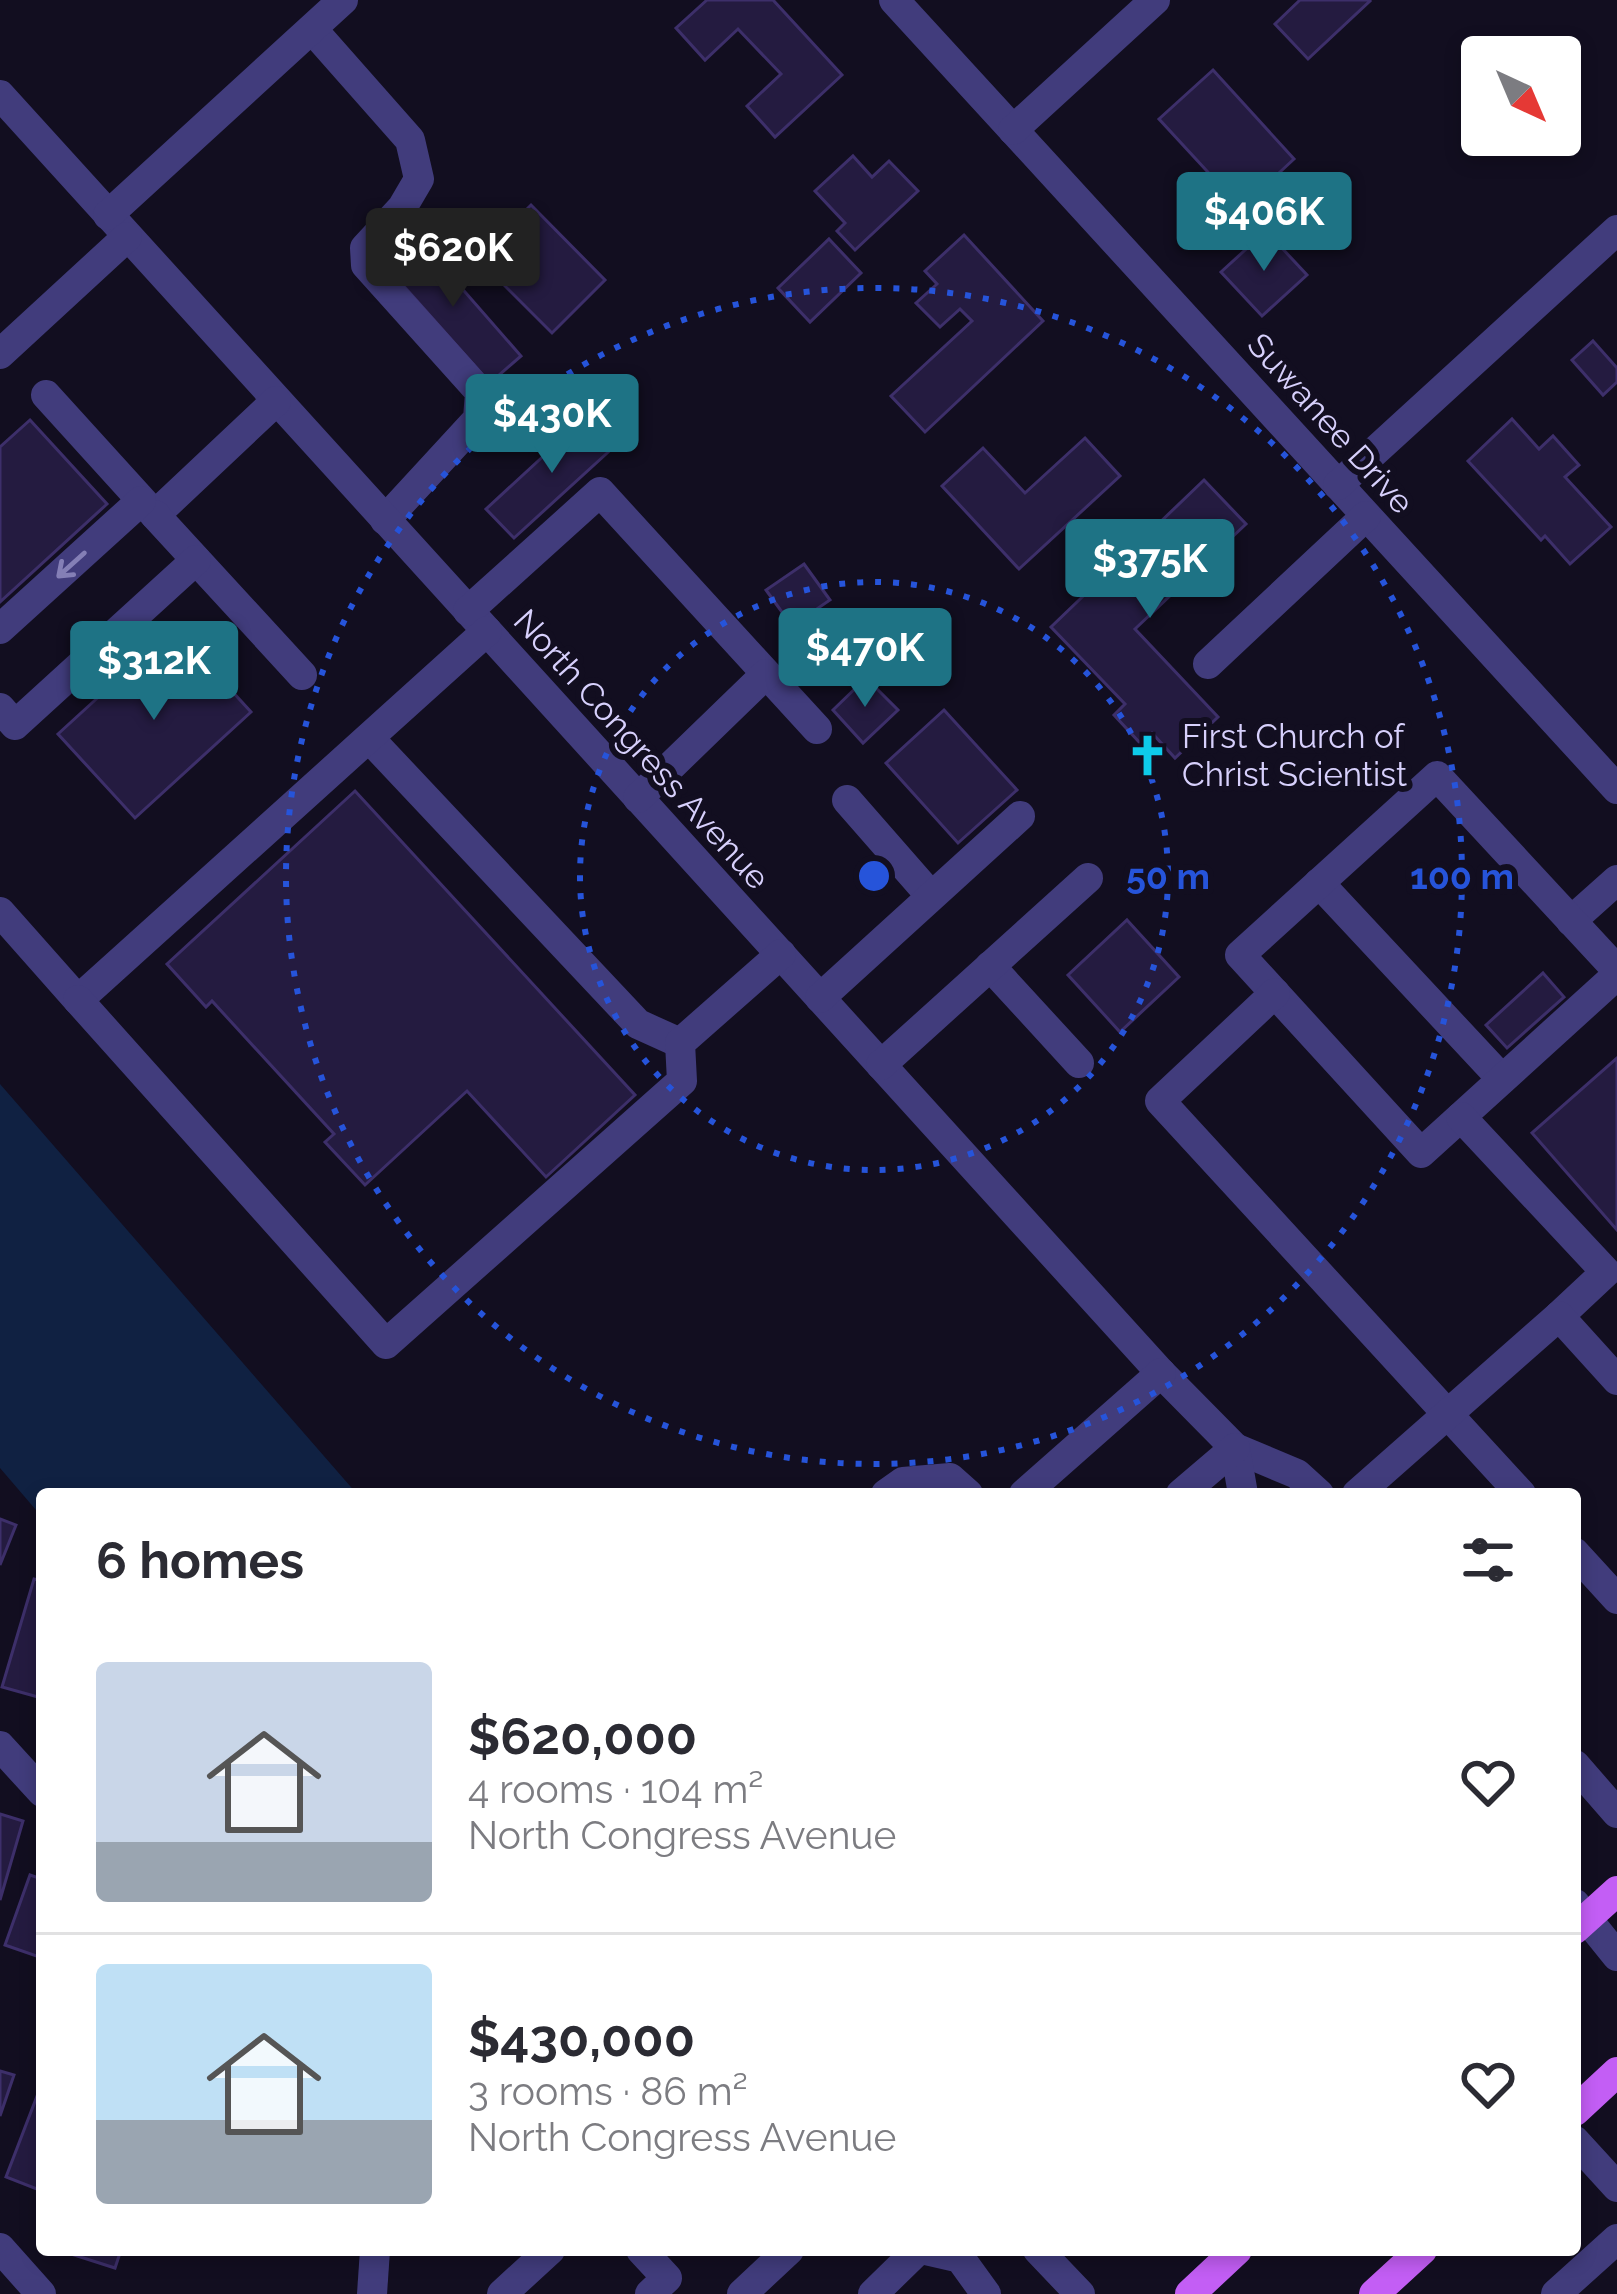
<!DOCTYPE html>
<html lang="en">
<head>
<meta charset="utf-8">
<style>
	:root { --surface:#fff; --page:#f2f2f3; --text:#2b2b33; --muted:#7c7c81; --line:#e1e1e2; --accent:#1e7385 }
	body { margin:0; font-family:Raleway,sans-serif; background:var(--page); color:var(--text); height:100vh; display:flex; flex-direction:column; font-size:45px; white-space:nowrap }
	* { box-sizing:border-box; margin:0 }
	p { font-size:39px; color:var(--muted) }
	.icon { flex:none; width:66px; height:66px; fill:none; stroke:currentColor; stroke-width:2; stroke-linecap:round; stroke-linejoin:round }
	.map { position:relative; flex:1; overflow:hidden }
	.details { position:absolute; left:36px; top:1488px; width:1545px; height:768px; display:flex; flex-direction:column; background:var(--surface); border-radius:12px; box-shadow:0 6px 18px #0003 }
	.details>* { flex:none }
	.needle { width:78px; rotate:136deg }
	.tools { position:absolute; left:1461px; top:36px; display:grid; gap:24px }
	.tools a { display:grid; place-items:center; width:120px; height:120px; border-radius:12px; background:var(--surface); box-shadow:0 6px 18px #0003; font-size:60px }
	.price { position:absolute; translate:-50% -102px; padding:0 27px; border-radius:12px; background:var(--accent); color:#fff; font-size:39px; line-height:78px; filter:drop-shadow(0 3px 6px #0008) }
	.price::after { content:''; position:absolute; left:50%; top:72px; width:36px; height:27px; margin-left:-18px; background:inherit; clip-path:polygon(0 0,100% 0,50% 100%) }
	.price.current { background:#222; color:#fff }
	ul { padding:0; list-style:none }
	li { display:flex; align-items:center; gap:36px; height:300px; padding:0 60px }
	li+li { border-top:3px solid var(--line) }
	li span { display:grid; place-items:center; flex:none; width:336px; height:240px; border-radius:12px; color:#555 }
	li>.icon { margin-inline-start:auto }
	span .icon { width:144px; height:144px; fill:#fffc; stroke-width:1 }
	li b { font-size:51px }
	h2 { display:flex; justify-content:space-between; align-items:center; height:144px; padding:0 60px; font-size:51px }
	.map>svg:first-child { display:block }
	.water { fill:#102142 }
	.building { fill:#241b40; stroke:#3d2f6a; stroke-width:3 }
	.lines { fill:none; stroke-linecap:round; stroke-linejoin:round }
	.minor { stroke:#413c7c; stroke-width:30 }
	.major { stroke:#c35ef5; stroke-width:30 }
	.oneway { stroke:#847fb6 }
	.ring { fill:none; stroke:#2654da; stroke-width:6; stroke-dasharray:6 12 }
	.labels { text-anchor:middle; stroke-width:12; stroke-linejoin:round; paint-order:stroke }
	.street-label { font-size:33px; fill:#d7d0fc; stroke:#120e20 }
	.poi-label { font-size:33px; fill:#d7d0fc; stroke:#120e20; text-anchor:start }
	.centre { fill:#2654da; stroke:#120e20; stroke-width:6 }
	.ring-label { font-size:36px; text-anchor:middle; font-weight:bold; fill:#2654da; stroke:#120e20; stroke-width:12; stroke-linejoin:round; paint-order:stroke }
</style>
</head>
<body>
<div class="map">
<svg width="1617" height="2294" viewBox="0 0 1617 2294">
	<rect width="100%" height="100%" fill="#120e20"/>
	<polygon class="water" points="0,1084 357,1494 42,1494 42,1517 0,1468"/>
	<g class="building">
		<polygon points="707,0 773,0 842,75 775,137 747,106 781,74 738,29 705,60 676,28"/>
		<polygon points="1300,0 1369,0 1370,1 1308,59 1275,24"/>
		<polygon points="1213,70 1294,159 1241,208 1159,119"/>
		<polygon points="853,156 872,177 889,161 918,191 855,250 837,231 845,223 815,191"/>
		<polygon points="531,205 605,280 552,333 477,258"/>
		<polygon points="1266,231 1307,275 1262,316 1221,272"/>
		<polygon points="964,235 1043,321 925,432 891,396 972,321 960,309 940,327 916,303 937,284 925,271"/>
		<polygon points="417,237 521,356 490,383 385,265"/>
		<polygon points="829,239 861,273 810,322 778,288"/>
		<polygon points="1593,341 1617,368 1617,382 1603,395 1572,360"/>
		<polygon points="589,414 617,444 514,538 486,509"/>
		<polygon points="1512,419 1539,449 1553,436 1579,465 1565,477 1611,527 1570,564 1545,536 1541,540 1468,461"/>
		<polygon points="30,420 107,504 0,602 0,447"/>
		<polygon points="1085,438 1120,476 1019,569 942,486 983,448 1025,493"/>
		<polygon points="1204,480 1246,524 1135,629 1218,717 1175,758 1152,733 1141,744 1114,715 1125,704 1051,627"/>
		<polygon points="804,564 830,600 792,626 766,590"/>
		<polygon points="174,628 251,712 135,818 58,734"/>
		<polygon points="866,678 898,710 863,743 833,710"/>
		<polygon points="944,710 1017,790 958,843 886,763"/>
		<polygon points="355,791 635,1095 546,1177 467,1091 365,1185 325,1142 334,1134 212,1001 206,1007 167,964"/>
		<polygon points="1127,920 1179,977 1120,1032 1068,975"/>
		<polygon points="1543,973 1564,997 1507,1048 1486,1025"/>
		<polygon points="1617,1058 1617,1230 1532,1133"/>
		<polygon points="0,1519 16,1525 0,1565"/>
		<polygon points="34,1579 42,1581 38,1697 2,1687"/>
		<polygon points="0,1814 23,1821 0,1900"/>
		<polygon points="30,1875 42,1879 42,1958 5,1945"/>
		<polygon points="0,2071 14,2075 0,2116"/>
		<polygon points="39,2091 42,2092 42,2191 6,2177"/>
		<polygon points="72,2250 121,2250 115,2268 71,2254"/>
	</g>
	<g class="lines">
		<g class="minor">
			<polyline points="894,0 1617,789"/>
			<polyline points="312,29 410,140 419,179 402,208 365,248 366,265 480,392 478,419 385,520"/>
			<polyline points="0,95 1161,1373 1235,1448 1297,1474 1319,1494"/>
			<polyline points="1013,130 1155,0"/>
			<polyline points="108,215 343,0"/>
			<polyline points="0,354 127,237"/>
			<polyline points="46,395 155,515 276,401"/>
			<polyline points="1338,485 1617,230"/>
			<polyline points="155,515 302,675"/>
			<polyline points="468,611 600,492 817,729"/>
			<polyline points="0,629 141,501"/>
			<polyline points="1208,664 1366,516"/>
			<polyline points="0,708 15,725 196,560"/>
			<polyline points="369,738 638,1024 680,1043"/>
			<polyline points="638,798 766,674"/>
			<polyline points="847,800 931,896"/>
			<polyline points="1319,883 1502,1079"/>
			<polyline points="0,912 78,1000 487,631"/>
			<polyline points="1571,921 1617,880"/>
			<polyline points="990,966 1079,1063"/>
			<polyline points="1617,970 1437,776 1240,955 1421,1153 1617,975"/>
			<polyline points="1275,993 1160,1101 1521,1494"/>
			<polyline points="820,998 1020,816"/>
			<polyline points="78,1000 386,1344 682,1081 680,1043 781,954"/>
			<polyline points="881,1065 1088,878"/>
			<polyline points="1461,1117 1606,1272 1559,1316"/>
			<polyline points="1235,1448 1243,1494"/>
			<polyline points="886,1494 903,1482 950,1478 968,1494"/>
			<polyline points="1024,1494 1161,1373"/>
			<polyline points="1181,1494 1235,1448"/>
			<polyline points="1357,1494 1559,1316 1617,1380"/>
			<polyline points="1575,1553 1617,1599"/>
			<polyline points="0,1746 42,1792"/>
			<polyline points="1575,1765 1617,1813"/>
			<polyline points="1575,1904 1617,1956"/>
			<polyline points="1575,2141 1617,2187"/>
			<polyline points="0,2248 41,2294"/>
			<polyline points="641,2250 667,2278 650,2294"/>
			<polyline points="925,2250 960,2258 986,2294"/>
			<polyline points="1038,2250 1080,2294"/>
			<polyline points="372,2294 375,2250"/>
			<polyline points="502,2294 550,2250"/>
			<polyline points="742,2294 789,2250"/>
			<polyline points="873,2294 918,2250"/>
			<polyline points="1556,2294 1617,2239"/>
		</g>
		<g class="major">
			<polyline points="1575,1929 1617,1891"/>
			<polyline points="1575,2111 1617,2072"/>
			<polyline points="1190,2294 1237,2250"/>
			<polyline points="1374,2294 1422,2250"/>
		</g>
	</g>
	<defs><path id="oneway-shaft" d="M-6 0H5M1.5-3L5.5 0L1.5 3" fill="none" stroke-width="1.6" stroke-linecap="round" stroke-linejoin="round" transform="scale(3)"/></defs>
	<use class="oneway" href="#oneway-shaft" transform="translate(71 565) rotate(138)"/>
	<g class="ring">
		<circle cx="874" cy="876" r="294"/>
		<circle cx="874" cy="876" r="588"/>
	</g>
	<defs>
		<symbol id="church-bare" viewBox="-9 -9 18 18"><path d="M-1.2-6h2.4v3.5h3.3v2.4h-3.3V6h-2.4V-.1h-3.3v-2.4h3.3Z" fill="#0ecbea" stroke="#120e20" stroke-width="2.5" paint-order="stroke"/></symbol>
	</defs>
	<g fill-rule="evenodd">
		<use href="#church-bare" x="1118" y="726" width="59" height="59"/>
	</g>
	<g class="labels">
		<g class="street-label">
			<text transform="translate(1331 423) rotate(48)" y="12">Suwanee Drive</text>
			<text transform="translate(642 749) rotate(48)" y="12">North Congress Avenue</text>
		</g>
		<g class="poi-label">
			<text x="1182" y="748">First Church of<tspan x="1182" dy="38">Christ Scientist</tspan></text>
		</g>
	</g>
	<circle cx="874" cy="876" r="18" class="centre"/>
	<g class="ring-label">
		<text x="1168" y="889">50 m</text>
		<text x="1462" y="889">100 m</text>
	</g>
</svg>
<div class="tools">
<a><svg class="needle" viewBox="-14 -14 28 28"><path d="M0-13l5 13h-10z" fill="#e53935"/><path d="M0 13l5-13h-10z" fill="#7c7c81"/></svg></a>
</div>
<b class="price" style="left:1264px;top:274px">$406K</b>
<b class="price current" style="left:453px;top:310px">$620K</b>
<b class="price" style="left:552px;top:476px">$430K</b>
<b class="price" style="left:1150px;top:621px">$375K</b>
<b class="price" style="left:865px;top:710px">$470K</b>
<b class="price" style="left:154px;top:723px">$312K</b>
<section class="details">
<h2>6 homes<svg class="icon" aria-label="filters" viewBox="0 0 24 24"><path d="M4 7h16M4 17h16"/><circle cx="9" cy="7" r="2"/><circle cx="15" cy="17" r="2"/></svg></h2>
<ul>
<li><span style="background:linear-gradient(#c9d6e8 75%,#9aa5b1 0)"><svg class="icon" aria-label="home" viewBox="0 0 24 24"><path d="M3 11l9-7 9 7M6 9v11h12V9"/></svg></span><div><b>$620,000</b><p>4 rooms · 104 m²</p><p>North Congress Avenue</p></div><svg class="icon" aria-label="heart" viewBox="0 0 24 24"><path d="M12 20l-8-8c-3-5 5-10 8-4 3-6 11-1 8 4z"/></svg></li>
<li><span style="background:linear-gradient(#bfe0f5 65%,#9aa5b1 0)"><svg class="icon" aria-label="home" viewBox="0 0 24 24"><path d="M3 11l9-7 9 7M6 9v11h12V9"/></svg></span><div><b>$430,000</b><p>3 rooms · 86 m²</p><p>North Congress Avenue</p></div><svg class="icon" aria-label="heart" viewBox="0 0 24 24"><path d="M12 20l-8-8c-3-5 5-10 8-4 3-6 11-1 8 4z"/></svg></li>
</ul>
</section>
</div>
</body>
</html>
